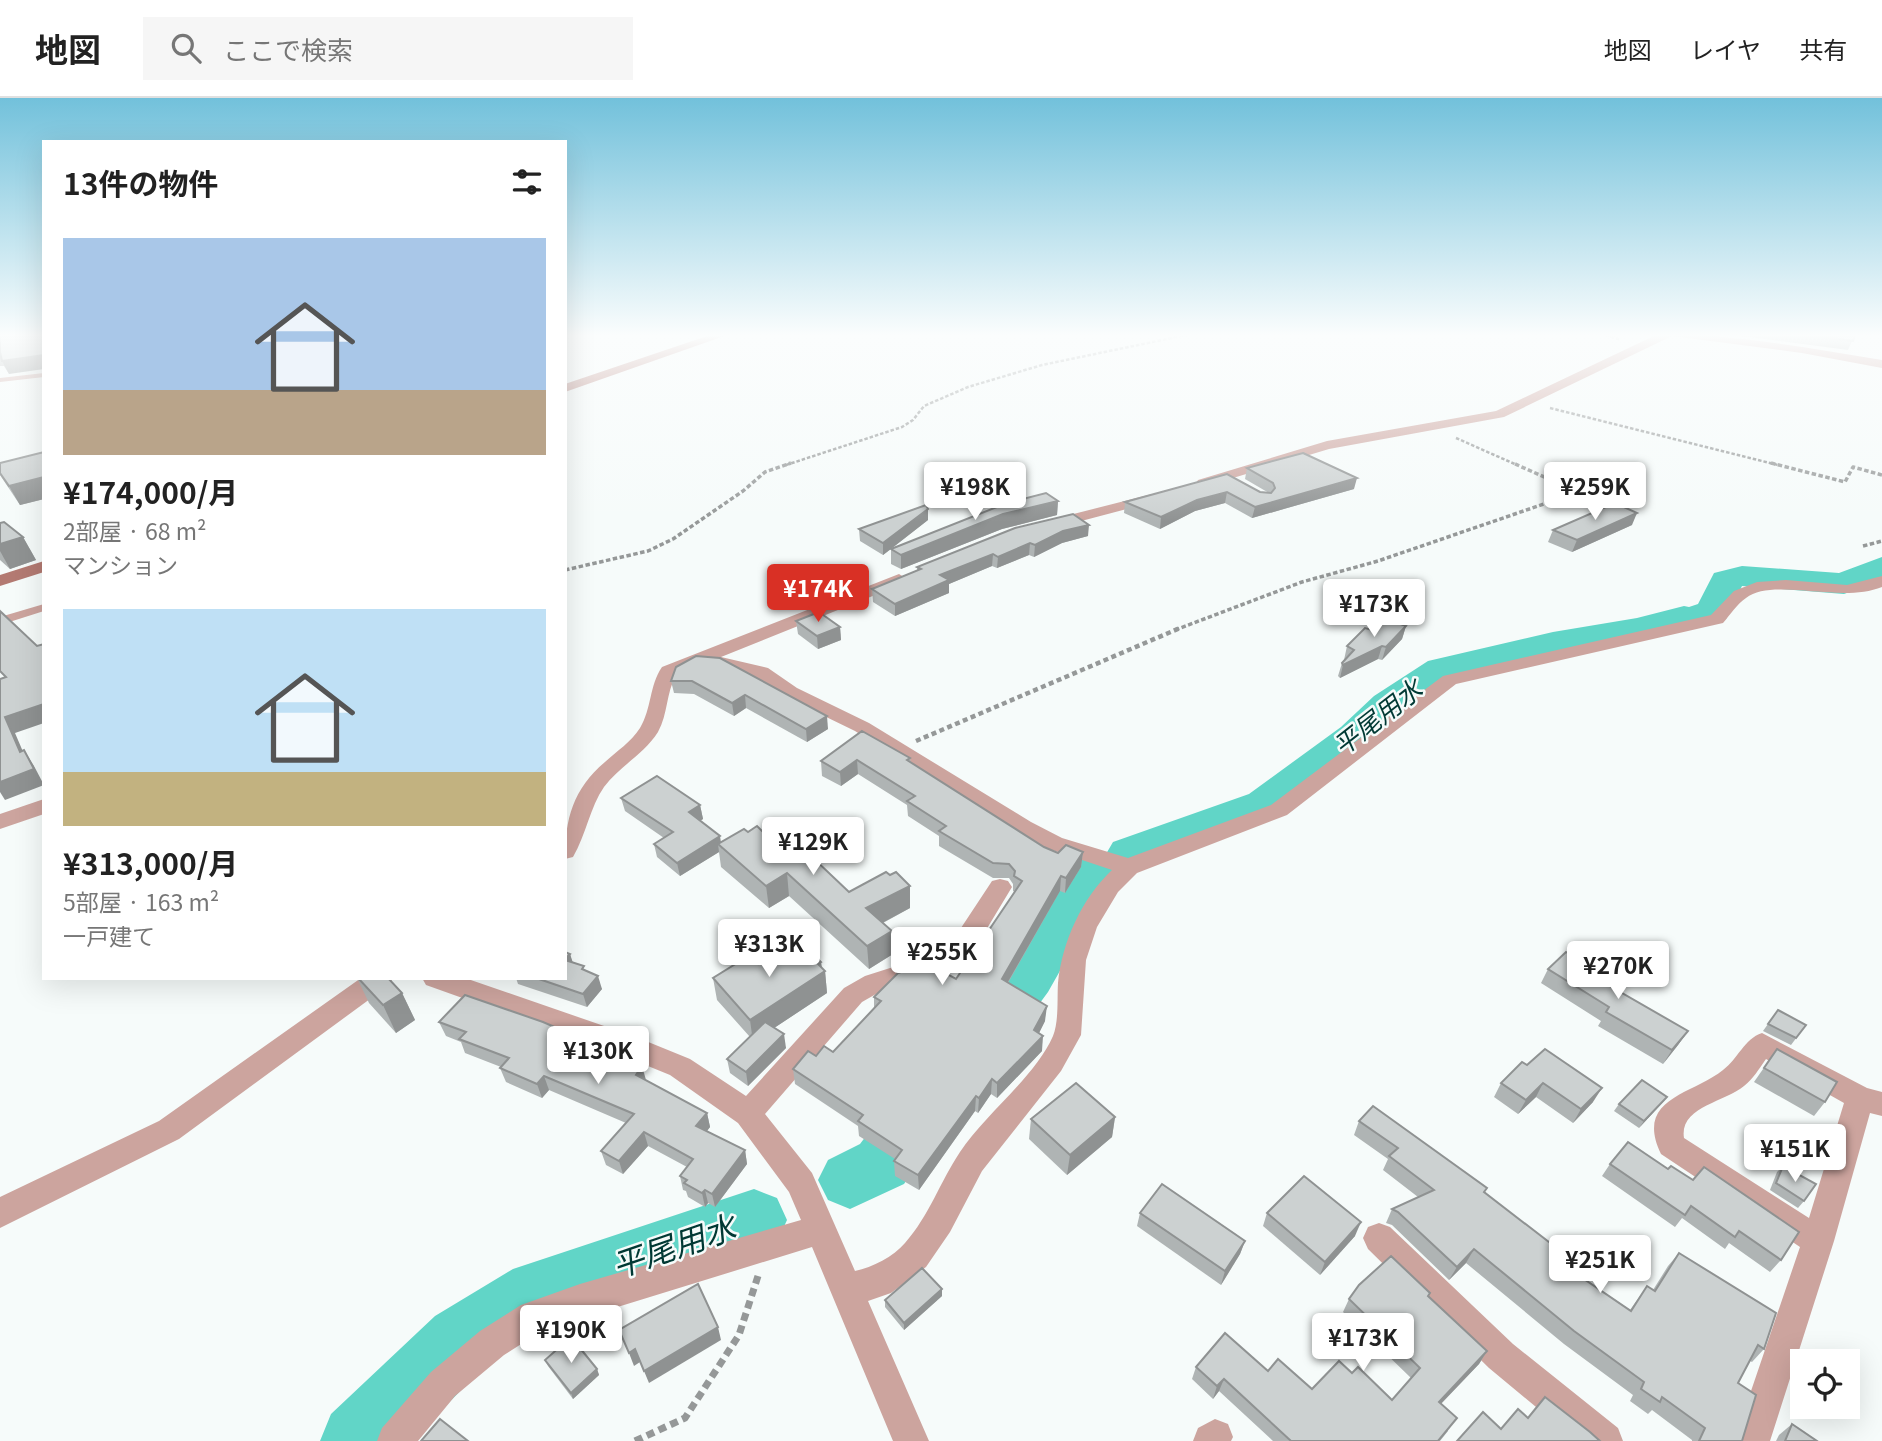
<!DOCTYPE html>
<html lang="ja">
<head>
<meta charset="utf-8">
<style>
	:root { --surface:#fff; --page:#f6f6f6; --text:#222; --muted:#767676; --line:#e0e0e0; --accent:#d93025 }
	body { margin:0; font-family:Georgia,"Noto Sans JP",serif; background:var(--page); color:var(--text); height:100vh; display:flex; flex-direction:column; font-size:26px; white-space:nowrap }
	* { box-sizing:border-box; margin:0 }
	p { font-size:23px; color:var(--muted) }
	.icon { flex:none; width:38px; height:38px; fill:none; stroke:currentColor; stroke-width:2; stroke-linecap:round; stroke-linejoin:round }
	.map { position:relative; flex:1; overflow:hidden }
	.details { position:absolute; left:42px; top:42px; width:525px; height:840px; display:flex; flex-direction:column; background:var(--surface); border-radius:0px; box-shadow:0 7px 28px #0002 }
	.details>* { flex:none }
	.tools { position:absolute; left:1790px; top:1251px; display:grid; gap:14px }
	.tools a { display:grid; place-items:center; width:70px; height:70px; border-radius:0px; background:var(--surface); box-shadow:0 7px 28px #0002; font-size:35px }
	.price { position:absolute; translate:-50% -60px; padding:0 16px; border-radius:7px; background:#fff; color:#222; font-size:23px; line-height:46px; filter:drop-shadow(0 2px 4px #0008) }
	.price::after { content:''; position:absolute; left:50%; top:42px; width:21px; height:16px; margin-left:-10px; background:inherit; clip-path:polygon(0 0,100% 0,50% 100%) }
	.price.current { background:var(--accent); color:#fff }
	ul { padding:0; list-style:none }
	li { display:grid; align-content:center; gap:14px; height:371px; padding:0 21px }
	li span { display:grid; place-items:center; height:217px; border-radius:0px; color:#555 }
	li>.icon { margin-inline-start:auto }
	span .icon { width:126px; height:126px; fill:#fffc; stroke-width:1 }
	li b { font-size:30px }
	h2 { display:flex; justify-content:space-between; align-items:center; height:84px; padding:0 21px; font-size:30px }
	header { display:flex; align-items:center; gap:42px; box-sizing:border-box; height:98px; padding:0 35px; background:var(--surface); border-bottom:2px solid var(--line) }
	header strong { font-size:33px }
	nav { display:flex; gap:38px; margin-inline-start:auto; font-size:24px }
	.search { width:490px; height:63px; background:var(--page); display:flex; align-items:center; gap:18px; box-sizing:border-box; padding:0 24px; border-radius:0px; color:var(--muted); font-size:26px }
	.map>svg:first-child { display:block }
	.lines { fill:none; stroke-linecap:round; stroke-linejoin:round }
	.river { fill:#61d5c7; fill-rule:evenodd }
	.path-far3 { stroke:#959898; stroke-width:2.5; stroke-dasharray:3.5 2; stroke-linecap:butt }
	.path-far2 { stroke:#959898; stroke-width:3.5; stroke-dasharray:4.5 2.5; stroke-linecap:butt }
	.path-far1 { stroke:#959898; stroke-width:4.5; stroke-dasharray:5 3.5; stroke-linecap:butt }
	.path { stroke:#959898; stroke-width:7; stroke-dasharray:8 5; stroke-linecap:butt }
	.lane { fill:#cca49e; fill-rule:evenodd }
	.street { fill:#cca49e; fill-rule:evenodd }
	.secondary { fill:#b37a72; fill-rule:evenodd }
	.wall { fill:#afb4b4 }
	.shaded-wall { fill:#8f9292 }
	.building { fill:#ccd1d1; stroke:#8f9292; stroke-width:2 }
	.labels { text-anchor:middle; stroke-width:5; stroke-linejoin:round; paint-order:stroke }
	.water-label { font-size:26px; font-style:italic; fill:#003934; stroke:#f6fbfa }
	.near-water-label { font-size:32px; font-style:italic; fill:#003934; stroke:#f6fbfa }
</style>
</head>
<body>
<header>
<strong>地図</strong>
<div class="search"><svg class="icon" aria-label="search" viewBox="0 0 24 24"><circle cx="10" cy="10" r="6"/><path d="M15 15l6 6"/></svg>ここで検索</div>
<nav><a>地図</a><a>レイヤ</a><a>共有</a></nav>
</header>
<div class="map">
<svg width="1882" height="1343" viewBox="0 0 1882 1343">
	<rect width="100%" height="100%" fill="#f6fbfa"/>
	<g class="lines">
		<g class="river">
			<polygon points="1882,459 1882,482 1844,496 1742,488 1726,521 1639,542 1553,556 1455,579 1402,616 1371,647 1281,716 1130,772 1113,768 1106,756 1113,744 1249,696 1341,629 1374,598 1428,563 1553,534 1637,520 1684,508 1689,509 1698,506 1714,475 1742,468 1839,475"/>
			<polygon points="1092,757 1109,762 1116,774 1048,894 1004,954 984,961 964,954 956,938 964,922 1010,865 1075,762"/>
			<polygon points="924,981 945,989 954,1007 945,1025 904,1086 850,1111 828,1102 818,1082 828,1062 860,1046 903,989"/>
			<polygon points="754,1091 777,1100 787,1122 777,1144 729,1164 556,1223 485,1268 411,1343 320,1343 331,1316 435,1218 513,1171"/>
		</g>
		<g class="path-far3">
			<polyline points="1600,236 1619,241"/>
			<polyline points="1550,310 1778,367"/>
			<polyline points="1456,340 1517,367"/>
			<polyline points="786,367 902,329 913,322 924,308 968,289 1042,267 1191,236"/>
		</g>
		<g class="path-far2">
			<polyline points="1771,365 1845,384 1853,369 1882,377"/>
			<polyline points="1863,448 1882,443"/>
			<polyline points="565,472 648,453 673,441 743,393 765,374 791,365"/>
			<polyline points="1175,532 1302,484 1378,463 1573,396 1571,391 1513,365"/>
		</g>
		<polyline class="path-far1" points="916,643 1180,530"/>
		<polyline class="path" points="635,1343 685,1320 739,1237 758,1178"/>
		<g class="lane">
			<polygon points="44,275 44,279 0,284 0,280"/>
			<polygon points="44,506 44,513 0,527 0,519"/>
		</g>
		<g class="street">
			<path d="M1658 236C1734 236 1808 250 1882 262V270L1802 255 1672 238 1504 319 1329 351 1203 389 1196 385 1198 382 1327 343 1496 313Z"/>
			<polygon points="1152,396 1159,400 1157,403 1051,431 1043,426 1046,423"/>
			<path d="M899 476 907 481 905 485 721 559 768 570 797 590 869 625 1031 724 1062 740 1128 760 1271 707 1443 578 1711 517 1734 493 1757 484 1786 482 1847 487 1882 478V489C1840 506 1773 479 1746 500 1737 506 1730 517 1723 525L1456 586 1287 717 1137 775 1118 794 1097 829 1086 862 1081 937 1061 973 982 1073 950 1134 926 1169 891 1195 868 1203 929 1343H893L812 1149 543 1232 504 1257 455 1298 418 1343H377L382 1330 431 1274 480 1233 521 1207 580 1186 801 1122 789 1094 738 1025 670 977 616 955 426 887 422 880H465L636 939 690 961 746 998 844 890 865 878 934 856 945 848 959 833 992 783 1000 781 1008 783 1012 789 977 847 963 862 952 870 883 892 862 904 765 1016 812 1075 855 1173C873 1169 893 1159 905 1145 929 1118 940 1084 960 1054 985 1016 1035 979 1053 938 1059 923 1057 901 1058 885 1062 844 1082 800 1112 772L1046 750 1015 734 855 633 783 598 754 578 704 565 676 577C666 595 668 616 658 634 644 656 620 668 604 689 590 709 586 737 573 759L565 761C565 721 573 691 605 664 617 653 631 644 640 630 652 610 649 588 662 569Z"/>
			<polygon points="44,701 44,716 0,731 0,716"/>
			<polygon points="361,880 393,880 389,887 179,1041 0,1130 0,1099 159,1023"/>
			<path d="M1762 935 1867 990 1882 994V1018L1870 1015 1834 1143 1770 1343H1734L1800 1149 1661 1056C1634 1000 1692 997 1723 972 1738 961 1744 941 1762 935ZM1766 961 1844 1005 1809 1120 1684 1040C1679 1009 1725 1004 1744 988 1753 981 1759 971 1766 961Z"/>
			<polygon points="1379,1125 1390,1129 1513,1246 1618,1330 1623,1343 1577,1343 1489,1270 1368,1151 1363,1140 1368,1129"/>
			<polygon points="1215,1321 1228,1326 1233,1339 1231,1343 1193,1343 1198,1330"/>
		</g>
		<g class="secondary">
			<polygon points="713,236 730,236 565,294 565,286"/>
			<polygon points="44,463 44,474 0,488 0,477"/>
		</g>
	</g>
	<g class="wall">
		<polygon points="0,236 9,276 4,268 0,268"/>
		<polygon points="1715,236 1855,236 1848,252 1749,239"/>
		<polygon points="44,354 44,401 20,407 0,377 0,365"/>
		<polygon points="1247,370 1354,391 1252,420 1225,405 1195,413 1160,431 1124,415 1125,404 1227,376 1260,394 1269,395 1245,381"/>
		<polygon points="1058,403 1057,417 1002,431 901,471 891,466 891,451 883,457 860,443 859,431 928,422 891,451"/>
		<polygon points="0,425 23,439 36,462 10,471 0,462"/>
		<polygon points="1632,427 1572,454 1548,444 1553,432"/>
		<polygon points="1015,430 1088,438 1062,445 1034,459 1029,457 997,470 992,468 949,486 949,495 895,518 873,504 872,491 917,473 917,469"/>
		<polygon points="796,523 840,529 841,542 818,551 798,536"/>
		<polygon points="1406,528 1402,541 1382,562 1378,561 1340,580 1338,578 1342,565 1344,562 1347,548 1372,532"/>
		<polygon points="676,569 828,631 807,644 746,610 734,618 694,596 674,595 671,583"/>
		<polygon points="910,660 911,665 1044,749 1058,755 1083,754 1081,769 1065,795 1060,793 1008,885 1045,923 1039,935 1042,953 997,1000 991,996 978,1015 975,1013 919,1092 895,1078 894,1063 895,1061 859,1038 858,1028 795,986 793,971 816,958 833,954 874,910 874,899 956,881 1015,794 1013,793 1013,786 1009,780 993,780 939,748 939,738 908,718 907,707 858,676 841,688 822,678 821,663"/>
		<polygon points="621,700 700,707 703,721 700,723 721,744 748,734 762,733 819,765 849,794 890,777 910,788 910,810 883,825 893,856 869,871 789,798 769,810 721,769 719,754 680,778 657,759 654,746 664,740 625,713"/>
		<polygon points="570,856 572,864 585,872 602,891 587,909 518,886 516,880 565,880"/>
		<polygon points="821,864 822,870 825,873 827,895 774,930 786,950 748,988 730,975 727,961 750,939 717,902 713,880 759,866"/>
		<polygon points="1548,871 1612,889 1688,933 1678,947 1663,966 1598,928 1601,923 1541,885"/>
		<polygon points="357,880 388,880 402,895 415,922 396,935 369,905"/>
		<polygon points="1778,912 1806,927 1791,947 1763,933"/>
		<polygon points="439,924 579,943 646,982 707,1015 710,1029 707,1033 745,1052 747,1066 715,1109 708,1105 705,1109 688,1099 686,1093 683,1092 680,1078 687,1069 648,1048 623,1076 606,1067 601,1053 626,1025 549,992 542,1000 506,984 500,970 501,969 465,955 461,944 446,938"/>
		<polygon points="1777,951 1825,1004 1814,1018 1754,984"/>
		<polygon points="1522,964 1593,1004 1573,1025 1536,999 1518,1016 1494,999 1501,985"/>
		<polygon points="1667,999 1662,1005 1639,1030 1614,1013 1619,1006"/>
		<polygon points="1115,1019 1112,1039 1067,1077 1029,1041 1031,1021"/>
		<polygon points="1359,1023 1487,1090 1485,1094 1585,1181 1630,1212 1647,1188 1653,1192 1668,1168 1679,1155 1764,1251 1752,1264 1750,1263 1738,1285 1742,1343 1692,1343 1692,1342 1652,1312 1648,1316 1630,1303 1633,1297 1564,1246 1466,1165 1449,1182 1392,1127 1386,1125 1392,1111 1418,1099 1383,1072 1388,1061 1354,1037"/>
		<polygon points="1610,1066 1668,1071 1781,1162 1770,1174 1729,1145 1725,1151 1682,1120 1675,1129 1602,1078"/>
		<polygon points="1783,1068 1804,1103 1798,1110 1770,1092 1777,1074"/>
		<polygon points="1140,1115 1245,1143 1240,1156 1221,1187 1137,1128"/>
		<polygon points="1267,1115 1355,1138 1320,1177 1263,1128"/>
		<polygon points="942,1198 904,1232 885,1209 885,1202"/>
		<polygon points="1428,1198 1487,1253 1479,1266 1441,1306 1448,1333 1440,1343 1273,1343 1219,1293 1213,1301 1192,1281 1196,1269 1268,1273 1312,1291 1352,1275 1392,1302 1411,1280 1343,1214 1349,1201"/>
		<polygon points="545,1262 597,1271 599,1277 573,1301 548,1268"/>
		<polygon points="1792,1326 1817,1343 1776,1343 1779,1337"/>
	</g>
	<g class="shaded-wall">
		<polygon points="44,257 44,271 9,276 2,263"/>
		<polygon points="44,379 44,401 20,407 9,388"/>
		<polygon points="1357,380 1354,391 1252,420 1255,409"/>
		<polygon points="1227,394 1225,405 1195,413 1160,431 1161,419 1197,402"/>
		<polygon points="1058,403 1057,417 1002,431 901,471 901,457 1003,416"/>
		<polygon points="928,411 928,422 883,457 883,445"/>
		<polygon points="1637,415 1632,427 1572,454 1577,442"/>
		<polygon points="1089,427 1088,438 1062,445 1034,459 1035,447 1063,433"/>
		<polygon points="23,439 36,462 10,471 0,453 0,446"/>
		<polygon points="1030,445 1029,457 997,470 998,459"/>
		<polygon points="993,456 992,468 949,486 949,495 895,518 895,506 940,477"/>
		<polygon points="1406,528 1402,541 1382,562 1386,549"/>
		<polygon points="840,529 841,542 818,551 817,538"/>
		<polygon points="1382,548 1378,561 1340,580 1343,567"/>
		<polygon points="745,597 746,610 734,618 732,605"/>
		<polygon points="44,606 44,625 15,635 30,670 20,654 5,619"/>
		<polygon points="827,618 828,631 807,644 806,631"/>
		<polygon points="24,652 34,668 44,687 5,702 0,694 0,684"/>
		<polygon points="857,662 858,676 841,688 840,674"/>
		<polygon points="700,707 703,721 691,728 689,714"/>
		<polygon points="720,738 722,751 718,746 719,754 680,778 677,765"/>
		<polygon points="1083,754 1081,769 1065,795 1066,780"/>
		<polygon points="818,755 820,778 812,759"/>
		<polygon points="787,775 789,798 769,810 766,788"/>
		<polygon points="1061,778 1060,793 1001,896 1002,881"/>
		<polygon points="910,788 910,810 867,833 866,810"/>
		<polygon points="892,833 893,856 869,871 867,848"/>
		<polygon points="570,856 574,868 565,861"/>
		<polygon points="821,864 822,875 825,873 827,895 753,944 750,922"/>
		<polygon points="598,878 602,891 587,909 583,896"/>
		<polygon points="402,895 415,922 396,935 383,907"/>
		<polygon points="1047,908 1045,923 1033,947 1034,932"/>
		<polygon points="1688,933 1678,947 1663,966 1672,952"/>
		<polygon points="784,936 786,950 748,988 746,974"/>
		<polygon points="1043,938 1042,953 997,1000 997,985"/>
		<polygon points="642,968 646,982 636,977"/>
		<polygon points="544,978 549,992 542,1000 537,986"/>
		<polygon points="992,981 991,996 978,1015 979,1000"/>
		<polygon points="1543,985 1536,999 1518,1016 1526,1002"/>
		<polygon points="1602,990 1593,1004 1573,1025 1581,1011"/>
		<polygon points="976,998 975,1013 919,1092 918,1077"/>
		<polygon points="1667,999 1662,1005 1639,1030 1644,1023"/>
		<polygon points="707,1015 710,1029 700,1042 696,1028"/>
		<polygon points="1115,1019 1112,1039 1067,1077 1070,1057"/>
		<polygon points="644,1034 648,1048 623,1076 619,1063"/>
		<polygon points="745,1052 747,1066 715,1109 712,1096"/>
		<polygon points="705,1092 708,1105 705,1109 702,1095"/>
		<polygon points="1361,1124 1355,1138 1320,1177 1325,1164"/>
		<polygon points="1245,1143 1240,1156 1221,1187 1225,1173"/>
		<polygon points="1474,1151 1466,1165 1449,1182 1457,1169"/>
		<polygon points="942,1191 942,1198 904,1232 904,1225"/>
		<polygon points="718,1229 721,1242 649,1285 644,1273"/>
		<polygon points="635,1251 640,1264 634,1268 629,1255"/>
		<polygon points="1487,1253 1479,1266 1431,1316 1439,1304"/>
		<polygon points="597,1271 599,1277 573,1301 571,1295"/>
		<polygon points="1224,1281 1219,1293 1213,1301 1217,1288"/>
	</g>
	<g class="building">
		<polygon points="0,236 44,236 44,257 2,263 0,254"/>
		<polygon points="1801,236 1855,236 1853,243"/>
		<polygon points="44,354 44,379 9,388 0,375 0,365"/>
		<polygon points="1303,355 1357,380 1255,409 1227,394 1197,402 1161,419 1125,404 1227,376 1260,394 1271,395 1275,390 1273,385 1247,370"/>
		<polygon points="1046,395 1058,403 1003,416 901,457 891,451 1007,405"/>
		<polygon points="1615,405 1637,415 1577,442 1553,432"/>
		<polygon points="926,407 928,411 883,445 859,431"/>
		<polygon points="1073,416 1089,427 1063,433 1035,447 1030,445 998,459 993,456 940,477 949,482 895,506 872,491 921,471 917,469 1015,430"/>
		<polygon points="4,424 23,439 0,446 0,425"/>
		<polygon points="0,513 37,548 44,546 44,606 5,619 20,654 24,652 34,671 0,684 0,581 6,579 0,573"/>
		<polygon points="819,514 840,529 817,538 796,523"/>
		<polygon points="1384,520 1406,528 1386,549 1382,548 1343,567 1342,565 1354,552 1347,548 1365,530 1372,532"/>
		<polygon points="696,558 720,560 827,618 806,631 745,597 732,605 692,583 671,583 676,569"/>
		<polygon points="862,633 910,660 907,662 1044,749 1058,755 1066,747 1083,754 1066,780 1061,778 1002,881 1047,908 1034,932 1043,938 997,985 992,981 979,1000 976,998 918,1077 894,1063 902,1052 858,1023 863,1017 793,971 808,953 816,958 824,948 833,954 881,903 874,899 898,875 927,865 956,881 1022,783 1014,778 1015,773 1009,766 993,765 939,733 946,728 907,703 915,698 857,662 840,674 821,663"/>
		<polygon points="657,678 700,707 689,714 720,738 677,765 654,746 673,734 621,700"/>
		<polygon points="778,723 818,755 812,759 849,794 886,774 890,777 896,774 910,788 866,810 892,833 867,848 787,775 766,788 718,746 744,731 748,734 757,728 762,733"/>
		<polygon points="799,843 821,864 818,866 825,873 750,922 713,880 750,857 759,866"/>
		<polygon points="565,854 570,856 565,861"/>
		<polygon points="1566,854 1615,883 1610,888 1688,933 1672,952 1606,914 1609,909 1548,871"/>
		<polygon points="565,862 584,868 582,871 598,878 583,896 536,880 565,880"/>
		<polygon points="358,880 388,880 402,895 383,907"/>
		<polygon points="465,897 543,924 578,939 576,941 642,968 636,977 707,1015 696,1028 745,1052 712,1096 705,1092 702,1095 684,1085 687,1082 680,1078 693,1061 644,1034 619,1063 601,1053 634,1016 544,978 537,986 500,970 509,960 459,941 466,934 439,924"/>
		<polygon points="1778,912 1806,927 1796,940 1768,926"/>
		<polygon points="765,924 784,936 746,974 727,961"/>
		<polygon points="1545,951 1602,990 1581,1011 1543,985 1526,1002 1501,985 1522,964 1527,967"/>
		<polygon points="1777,951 1837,984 1825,1004 1764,970"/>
		<polygon points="1642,982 1667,999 1644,1023 1619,1006"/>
		<polygon points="1076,985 1115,1019 1070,1057 1031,1021"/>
		<polygon points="1373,1008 1487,1090 1484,1094 1589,1175 1584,1181 1631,1213 1647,1188 1655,1193 1679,1155 1776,1215 1764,1251 1758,1247 1738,1285 1756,1297 1742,1343 1699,1343 1705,1330 1662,1299 1660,1304 1641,1291 1644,1284 1574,1233 1474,1151 1457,1169 1398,1114 1392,1111 1434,1092 1389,1058 1398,1050 1359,1023"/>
		<polygon points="1628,1044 1668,1071 1671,1068 1693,1082 1704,1069 1799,1134 1781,1162 1739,1133 1735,1139 1691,1108 1685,1117 1610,1066"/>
		<polygon points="1783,1068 1816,1086 1804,1103 1776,1085"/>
		<polygon points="1304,1078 1361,1124 1325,1164 1267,1115"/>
		<polygon points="1162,1086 1245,1143 1225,1173 1140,1115"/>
		<polygon points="1391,1158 1430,1195 1428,1198 1487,1253 1439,1304 1457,1320 1438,1343 1291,1343 1224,1281 1217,1288 1196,1269 1225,1235 1268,1273 1278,1261 1312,1291 1339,1263 1352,1275 1358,1269 1392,1302 1420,1270 1349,1201 1359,1187"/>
		<polygon points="922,1170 942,1191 904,1225 885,1202"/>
		<polygon points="698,1186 718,1229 644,1273 635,1251 629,1255 619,1232"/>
		<polygon points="571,1239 597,1271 571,1295 545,1262"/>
		<polygon points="1545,1299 1590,1334 1600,1343 1457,1343 1483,1314 1501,1331 1518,1311 1528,1320"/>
		<polygon points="440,1321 468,1343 421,1343"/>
		<polygon points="1792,1326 1817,1343 1785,1343"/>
	</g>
	<linearGradient id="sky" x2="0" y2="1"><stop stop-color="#72c1db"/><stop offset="0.56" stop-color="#fbfdfd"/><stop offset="1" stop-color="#fbfdfd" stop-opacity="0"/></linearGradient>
	<rect width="1882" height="424" fill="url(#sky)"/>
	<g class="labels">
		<g class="water-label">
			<text transform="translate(1378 620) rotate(-38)" y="9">平尾用水</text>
		</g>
		<g class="near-water-label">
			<text transform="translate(674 1149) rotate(-19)" y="11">平尾用水</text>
		</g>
	</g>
</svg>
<div class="tools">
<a><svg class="icon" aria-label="locate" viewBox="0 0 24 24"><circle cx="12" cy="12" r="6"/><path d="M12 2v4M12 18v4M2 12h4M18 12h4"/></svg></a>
</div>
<b class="price" style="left:975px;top:424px">¥198K</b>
<b class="price" style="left:1595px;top:424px">¥259K</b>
<b class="price current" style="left:818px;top:526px">¥174K</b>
<b class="price" style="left:1374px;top:541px">¥173K</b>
<b class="price" style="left:813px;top:779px">¥129K</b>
<b class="price" style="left:769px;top:881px">¥313K</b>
<b class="price" style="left:942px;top:889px">¥255K</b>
<b class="price" style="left:1618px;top:903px">¥270K</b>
<b class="price" style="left:598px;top:988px">¥130K</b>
<b class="price" style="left:1795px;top:1086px">¥151K</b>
<b class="price" style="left:1600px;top:1197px">¥251K</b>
<b class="price" style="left:571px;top:1267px">¥190K</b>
<b class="price" style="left:1363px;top:1275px">¥173K</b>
<section class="details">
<h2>13件の物件<svg class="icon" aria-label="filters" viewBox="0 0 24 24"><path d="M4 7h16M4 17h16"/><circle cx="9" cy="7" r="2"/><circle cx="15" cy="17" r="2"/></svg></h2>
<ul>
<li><span style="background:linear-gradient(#a9c7e8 70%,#b9a48a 0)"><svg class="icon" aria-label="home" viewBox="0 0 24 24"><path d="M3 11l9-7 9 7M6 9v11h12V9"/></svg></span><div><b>¥174,000/月</b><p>2部屋 · 68 m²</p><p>マンション</p></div></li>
<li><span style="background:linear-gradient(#bfe0f5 75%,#c2b280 0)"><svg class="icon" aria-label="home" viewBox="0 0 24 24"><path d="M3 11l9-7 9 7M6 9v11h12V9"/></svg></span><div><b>¥313,000/月</b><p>5部屋 · 163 m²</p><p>一戸建て</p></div></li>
</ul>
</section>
</div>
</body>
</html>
